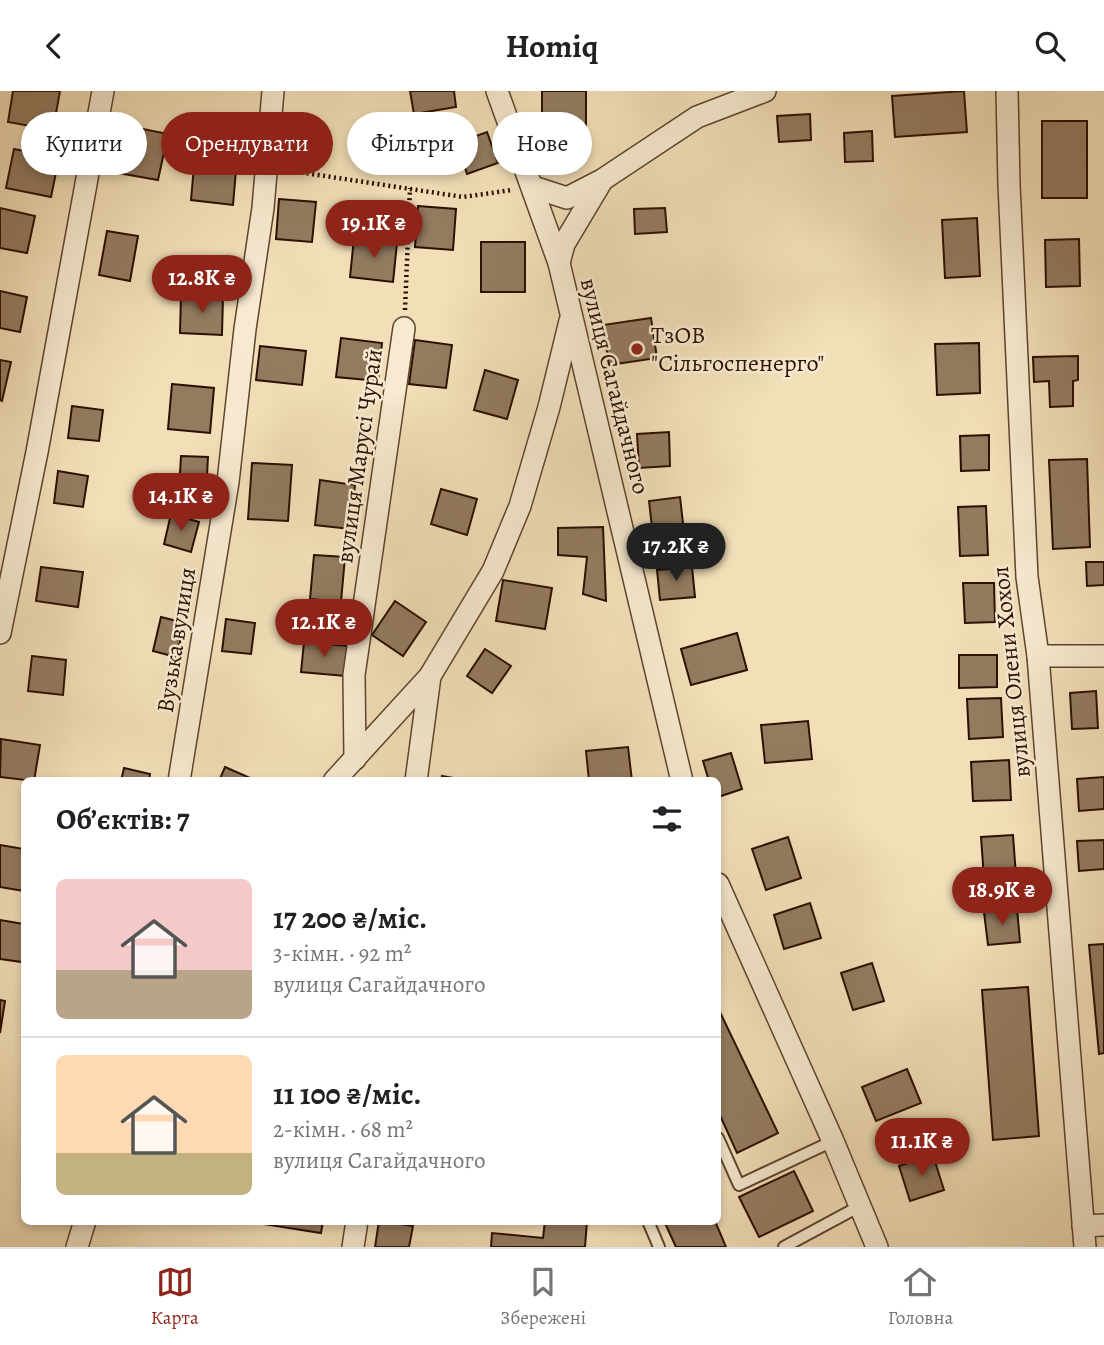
<!DOCTYPE html>
<html lang="uk">
<head>
<meta charset="utf-8">
<style>
	:root { --surface:#fff; --page:#f2f2f2; --text:#202124; --muted:#757577; --line:#e0e0e0; --accent:#8f2418 }
	body { margin:0; font-family:Alegreya,serif; background:var(--page); color:var(--text); height:100vh; display:flex; flex-direction:column; font-size:26px; white-space:nowrap }
	* { box-sizing:border-box; margin:0 }
	p { font-size:23px; color:var(--muted) }
	.icon { flex:none; width:38px; height:38px; fill:none; stroke:currentColor; stroke-width:2; stroke-linecap:round; stroke-linejoin:round }
	.map { position:relative; flex:1; overflow:hidden }
	.drawer { position:absolute; left:21px; top:686px; width:700px; height:448px; display:flex; flex-direction:column; background:var(--surface); border-radius:10px; box-shadow:0 4px 10px #0003 }
	.drawer>* { flex:none }
	.banner { position:absolute; left:21px; top:21px; width:700px; height:63px; display:flex; gap:14px }
	.price { position:absolute; translate:-50% -60px; padding:0 16px; border-radius:24px; background:var(--accent); color:#fff; font-size:23px; line-height:46px; filter:drop-shadow(0 2px 4px #0008) }
	.price::after { content:''; position:absolute; left:50%; top:42px; width:21px; height:16px; margin-left:-10px; background:inherit; clip-path:polygon(0 0,100% 0,50% 100%) }
	.price.selected { background:#222; color:#fff }
	ul { padding:0; list-style:none }
	li { display:flex; align-items:center; gap:21px; height:175px; padding:0 35px }
	li+li { border-top:2px solid var(--line) }
	li span { display:grid; place-items:center; flex:none; width:196px; height:140px; border-radius:10px; color:#555 }
	li>.icon { margin-inline-start:auto }
	span .icon { width:84px; height:84px; fill:#fffc; stroke-width:1 }
	li b { font-size:30px }
	h2 { display:flex; justify-content:space-between; align-items:center; height:84px; padding:0 35px; font-size:30px }
	.pill { padding:0 24px; border-radius:32px; background:var(--surface); box-shadow:0 4px 10px #0003; font-size:24px; line-height:63px }
	.pill.selected { background:var(--accent); color:#fff }
	header { display:flex; justify-content:space-between; align-items:center; height:91px; padding:0 35px; background:var(--surface); font-size:32px; font-weight:700 }
	.tab-bar { display:flex; justify-content:space-around; align-items:center; height:98px; border-top:2px solid var(--line); background:var(--surface); font-size:19px; color:var(--muted) }
	.tab-bar a { display:grid; justify-items:center; gap:4px }
	.tab-bar .selected { color:var(--accent) }
	.map>svg:first-child { display:block }
	.building { fill:#937b60; stroke:#2c0f00; stroke-width:2 }
	.lines { fill:none; stroke-linecap:round; stroke-linejoin:round }
	.service-casing { stroke:#5e432e; stroke-width:14 }
	.minor-casing { stroke:#5e432e; stroke-width:24 }
	.path { stroke:#2c0f00; stroke-width:4.5; stroke-dasharray:2 3.5; stroke-linecap:butt }
	.service { stroke:#f7ead1; stroke-width:10 }
	.minor { stroke:#f7ead1; stroke-width:21 }
	.poi-dot { fill:#8f2418; stroke:#f7ead1; stroke-width:2.5 }
	.labels { text-anchor:middle; stroke-width:5; stroke-linejoin:round; paint-order:stroke }
	.poi-label { font-size:24px; fill:#2c0f00; stroke:#f7ead1; text-anchor:start }
	.street-label { font-size:24px; fill:#2c0f00; stroke:#f7ead1 }
</style>
</head>
<body>
<header><svg class="icon" aria-label="back" viewBox="0 0 24 24"><path d="M15 5l-7 7 7 7"/></svg>Homiq<svg class="icon" aria-label="search" viewBox="0 0 24 24"><circle cx="10" cy="10" r="6"/><path d="M15 15l6 6"/></svg></header>
<div class="map">
<svg width="1104" height="1156" viewBox="0 0 1104 1156">
	<rect width="100%" height="100%" fill="#f2dfb8"/>
	<filter id="stains"><feTurbulence type="fractalNoise" baseFrequency=".00286" numOctaves="4"/><feColorMatrix values="0 0 0 0 .2 0 0 0 0 .09 0 0 0 0 .02 0 0 0 .5 -.17"/></filter>
	<radialGradient id="worn" r=".72"><stop offset=".6" stop-color="#630" stop-opacity="0"/><stop offset="1" stop-color="#630" stop-opacity=".3"/></radialGradient>
	<g class="building">
		<polygon points="13,0 60,0 53,39 8,31"/>
		<polygon points="410,0 454,0 456,16 414,23"/>
		<polygon points="542,0 586,0 586,46 542,45"/>
		<polygon points="964,0 967,41 895,46 892,5"/>
		<polygon points="810,23 811,49 779,51 777,25"/>
		<rect x="1042" y="30" width="45" height="77"/>
		<polygon points="128,35 168,43 158,89 118,82"/>
		<polygon points="872,40 873,70 845,71 844,42"/>
		<polygon points="487,41 498,72 467,83 457,52"/>
		<polygon points="14,58 59,67 51,106 6,97"/>
		<polygon points="194,75 236,79 233,114 191,109"/>
		<polygon points="279,108 316,111 312,151 276,148"/>
		<polygon points="418,115 456,118 453,159 415,156"/>
		<polygon points="0,117 35,125 27,162 0,157"/>
		<polygon points="665,117 667,141 635,143 634,118"/>
		<polygon points="977,127 980,185 945,187 942,129"/>
		<polygon points="107,140 138,145 130,190 99,184"/>
		<polygon points="354,147 397,152 393,191 350,186"/>
		<polygon points="1079,148 1080,195 1046,196 1045,149"/>
		<rect x="481" y="151" width="44" height="50"/>
		<polygon points="0,200 27,206 20,241 0,237"/>
		<polygon points="181,203 223,205 222,244 180,242"/>
		<polygon points="651,227 657,267 609,274 603,234"/>
		<polygon points="341,247 382,252 378,290 336,286"/>
		<polygon points="415,249 452,254 446,297 409,293"/>
		<polygon points="979,252 980,302 937,304 935,253"/>
		<polygon points="260,255 306,260 302,294 256,289"/>
		<polygon points="1078,265 1078,289 1073,290 1073,315 1050,316 1049,290 1034,291 1033,266"/>
		<polygon points="0,269 11,271 2,310 0,309"/>
		<polygon points="485,279 518,289 507,328 474,319"/>
		<polygon points="172,293 214,297 210,342 168,338"/>
		<polygon points="72,315 103,319 99,350 68,347"/>
		<polygon points="669,341 670,375 639,377 637,343"/>
		<polygon points="989,344 989,379 961,380 960,345"/>
		<polygon points="181,365 208,366 206,402 179,400"/>
		<polygon points="1087,368 1090,456 1053,458 1049,369"/>
		<polygon points="252,372 292,374 288,430 248,428"/>
		<polygon points="58,380 88,385 83,416 54,412"/>
		<polygon points="320,389 355,394 350,438 315,434"/>
		<polygon points="441,398 477,408 467,444 431,433"/>
		<polygon points="680,406 684,441 653,445 649,410"/>
		<polygon points="986,415 988,464 960,465 958,416"/>
		<polygon points="171,423 199,431 191,461 164,453"/>
		<polygon points="603,436 606,510 583,503 587,466 558,464 558,437"/>
		<polygon points="314,464 345,466 341,511 310,508"/>
		<polygon points="1086,471 1104,471 1104,494 1087,495"/>
		<polygon points="41,476 83,481 78,516 36,510"/>
		<polygon points="692,476 695,506 660,509 657,479"/>
		<polygon points="503,489 552,497 545,538 496,530"/>
		<polygon points="963,492 994,492 995,531 965,532"/>
		<polygon points="395,510 426,531 403,565 372,544"/>
		<polygon points="161,526 185,532 176,566 153,560"/>
		<polygon points="226,528 255,532 251,563 222,560"/>
		<polygon points="737,542 747,579 691,594 681,558"/>
		<polygon points="304,551 348,555 345,585 301,581"/>
		<polygon points="485,558 511,575 492,602 467,585"/>
		<polygon points="959,564 997,564 997,596 959,597"/>
		<polygon points="32,565 66,569 63,604 28,600"/>
		<polygon points="1096,600 1098,637 1072,638 1070,602"/>
		<polygon points="1001,607 1003,646 969,648 967,608"/>
		<polygon points="808,630 812,668 765,672 761,634"/>
		<polygon points="1,648 40,654 34,690 0,686"/>
		<polygon points="628,656 632,690 589,690 586,660"/>
		<polygon points="731,662 742,698 718,706 718,690 709,690 703,670"/>
		<polygon points="1009,669 1011,709 973,710 971,671"/>
		<polygon points="225,676 257,690 219,690"/>
		<polygon points="124,677 150,683 149,690 121,690"/>
		<polygon points="442,685 471,690 441,690"/>
		<polygon points="1104,686 1104,718 1079,720 1077,688"/>
		<polygon points="1013,744 1016,785 984,787 981,746"/>
		<polygon points="788,746 801,787 766,799 752,758"/>
		<polygon points="1104,749 1104,778 1079,780 1077,750"/>
		<polygon points="0,754 24,758 24,800 0,796"/>
		<polygon points="810,812 821,847 784,858 774,824"/>
		<polygon points="1017,817 1020,851 988,854 984,821"/>
		<polygon points="0,829 24,833 22,871 0,868"/>
		<polygon points="1104,853 1104,962 1099,963 1089,854"/>
		<polygon points="872,872 884,910 853,919 841,882"/>
		<polygon points="1028,896 1039,1045 993,1049 982,899"/>
		<polygon points="0,909 5,910 0,942"/>
		<polygon points="718,917 778,1042 737,1062 718,1020"/>
		<polygon points="907,978 921,1012 876,1030 862,996"/>
		<polygon points="933,1064 944,1099 910,1110 899,1075"/>
		<polygon points="794,1080 813,1120 759,1146 739,1106"/>
		<polygon points="263,1130 323,1130 321,1142 263,1133"/>
		<polygon points="379,1130 413,1135 409,1156 375,1156"/>
		<polygon points="545,1130 587,1130 585,1156 491,1156 492,1142 543,1147"/>
		<polygon points="664,1130 715,1130 726,1156 676,1156"/>
	</g>
	<g class="lines">
		<defs>
			<g id="service">
				<polyline points="718,1047 739,1094 833,1050"/>
				<polyline points="648,1130 659,1156"/>
				<polyline points="784,1156 860,1115"/>
			</g>
			<g id="minor">
				<polyline points="497,0 559,172 682,690"/>
				<polyline points="1007,0 1009,93 1027,486 1038,565 1085,1156"/>
				<polyline points="533,96 567,107 602,89 697,26 765,0"/>
				<polyline points="559,172 564,153 601,91"/>
				<polyline points="0,542 37,361 103,0"/>
				<polyline points="1038,565 1104,565"/>
				<polyline points="355,668 354,584 404,237"/>
				<polyline points="179,690 228,391 245,238 263,117 273,0"/>
				<polyline points="334,690 430,585 493,480 520,415 549,316 570,230"/>
				<polyline points="416,690 430,585"/>
				<polyline points="718,793 833,1050 877,1156"/>
				<polyline points="1083,1135 1104,1134"/>
				<polyline points="77,1156 85,1130"/>
				<polyline points="353,1156 357,1130"/>
			</g>
		</defs>
		<use href="#service" class="service-casing"/>
		<use href="#minor" class="minor-casing"/>
		<g class="path">
			<polyline points="285,79 463,106 512,99"/>
			<polyline points="405,219 410,97"/>
		</g>
		<use href="#service" class="service"/>
		<use href="#minor" class="minor"/>
	</g>
	<circle class="poi-dot" cx="637" cy="258" r="7"/>
	<g class="labels">
		<g class="poi-label">
			<text x="651" y="252">ТзОВ<tspan x="651" dy="28">"Сільгоспенерго"</tspan></text>
		</g>
		<g class="street-label">
			<text transform="translate(615 295) rotate(76)" y="8">вулиця Сагайдачного</text>
			<text transform="translate(359 365) rotate(-82)" y="8">вулиця Марусі Чурай</text>
			<text transform="translate(176 549) rotate(-81)" y="8">Вузька вулиця</text>
			<text transform="translate(1011 581) rotate(-96)" y="8">вулиця Олени Хохол</text>
		</g>
	</g>
	<rect width="100%" height="100%" filter="url(#stains)"/>
	<rect width="100%" height="100%" fill="url(#worn)"/>
</svg>
<b class="price" style="left:374px;top:169px">19.1K ₴</b>
<b class="price" style="left:202px;top:224px">12.8K ₴</b>
<b class="price" style="left:181px;top:442px">14.1K ₴</b>
<b class="price selected" style="left:676px;top:492px">17.2K ₴</b>
<b class="price" style="left:324px;top:568px">12.1K ₴</b>
<b class="price" style="left:1002px;top:836px">18.9K ₴</b>
<b class="price" style="left:922px;top:1087px">11.1K ₴</b>
<div class="banner">
<a class="pill">Купити</a>
<a class="pill selected">Орендувати</a>
<a class="pill">Фільтри</a>
<a class="pill">Нове</a>
</div>
<section class="drawer">
<h2>Об’єктів: 7<svg class="icon" aria-label="filters" viewBox="0 0 24 24"><path d="M4 7h16M4 17h16"/><circle cx="9" cy="7" r="2"/><circle cx="15" cy="17" r="2"/></svg></h2>
<ul>
<li><span style="background:linear-gradient(#f6c9c9 65%,#b9a48a 0)"><svg class="icon" aria-label="home" viewBox="0 0 24 24"><path d="M3 11l9-7 9 7M6 9v11h12V9"/></svg></span><div><b>17 200 ₴/міс.</b><p>3-кімн. · 92 m²</p><p>вулиця Сагайдачного</p></div></li>
<li><span style="background:linear-gradient(#ffd9b3 70%,#c2b280 0)"><svg class="icon" aria-label="home" viewBox="0 0 24 24"><path d="M3 11l9-7 9 7M6 9v11h12V9"/></svg></span><div><b>11 100 ₴/міс.</b><p>2-кімн. · 68 m²</p><p>вулиця Сагайдачного</p></div></li>
</ul>
</section>
</div>
<nav class="tab-bar">
<a class="selected"><svg class="icon" aria-label="map" viewBox="0 0 24 24"><path d="M3 6l6-2 6 2 6-2v14l-6 2-6-2-6 2zM9 4v14M15 6v14"/></svg>Карта</a>
<a><svg class="icon" aria-label="saved" viewBox="0 0 24 24"><path d="M7 4h10v16l-5-4-5 4z"/></svg>Збережені</a>
<a><svg class="icon" aria-label="home" viewBox="0 0 24 24"><path d="M3 11l9-7 9 7M6 9v11h12V9"/></svg>Головна</a>
</nav>
</body>
</html>
